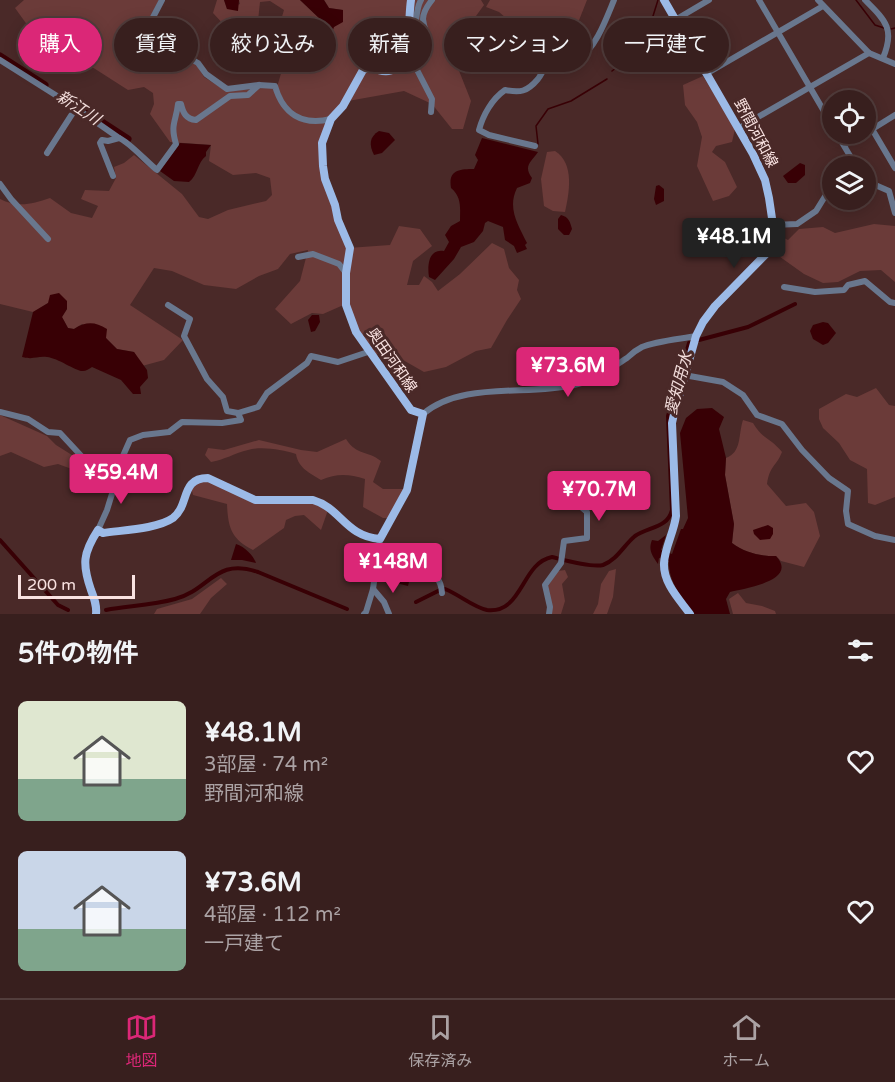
<!DOCTYPE html>
<html lang="ja">
<head>
<meta charset="utf-8">
<style>
	:root { --surface:#381f1e; --page:#3f2727; --text:#f1f3f6; --muted:#aba2a4; --line:#523d3c; --accent:#db2777 }
	body { margin:0; font-family:"Varela Round","Noto Sans JP",sans-serif; background:var(--page); color:var(--text); height:100vh; display:flex; flex-direction:column; font-size:22px; white-space:nowrap }
	* { box-sizing:border-box; margin:0 }
	p { font-size:20px; color:var(--muted) }
	.icon { flex:none; width:33px; height:33px; fill:none; stroke:currentColor; stroke-width:2; stroke-linecap:round; stroke-linejoin:round }
	.map { position:relative; height:614px; overflow:hidden }
	.side { display:flex; flex-direction:column; background:var(--surface); flex:1 }
	.side>* { flex:none }
	.hud { position:absolute; left:18px; top:18px; width:860px; height:54px; display:flex; gap:12px }
	.tools { position:absolute; left:822px; top:90px; display:grid; gap:12px }
	.tools a { display:grid; place-items:center; width:54px; height:54px; border-radius:50%; background:var(--surface); box-shadow:0 3px 15px #0003,0 0 0 2px var(--line); font-size:30px }
	.scale { position:absolute; left:18px; bottom:15px; width:117px; box-sizing:border-box; padding-left:6px; border:3px solid #f9e2e1; border-top:0; font-size:16px; line-height:21px; white-space:nowrap; color:#f9e2e1; -webkit-text-stroke:4px #4a2928; paint-order:stroke }
	.price { position:absolute; translate:-50% -51px; padding:0 14px; border-radius:6px; background:var(--accent); color:#fff; font-size:20px; line-height:39px; filter:drop-shadow(0 2px 3px #0008) }
	.price::after { content:''; position:absolute; left:50%; top:36px; width:18px; height:14px; margin-left:-9px; background:inherit; clip-path:polygon(0 0,100% 0,50% 100%) }
	.price.active { background:#222; color:#fff }
	ul { padding:0; list-style:none }
	li { display:flex; align-items:center; gap:18px; height:150px; padding:0 18px }
	li span { display:grid; place-items:center; flex:none; width:168px; height:120px; border-radius:9px; color:#555 }
	li>.icon { margin-inline-start:auto }
	span .icon { width:72px; height:72px; fill:#fffc; stroke-width:1 }
	li b { font-size:26px }
	h2 { display:flex; justify-content:space-between; align-items:center; height:72px; padding:0 18px; font-size:26px }
	.chip { padding:0 21px; border-radius:27px; background:var(--surface); box-shadow:0 3px 15px #0003,0 0 0 2px var(--line); font-size:21px; line-height:54px }
	.chip.active { background:var(--accent); color:#fff }
	.tab-bar { display:flex; justify-content:space-around; align-items:center; height:84px; border-top:2px solid var(--line); background:var(--surface); font-size:16px; color:var(--muted) }
	.tab-bar a { display:grid; justify-items:center; gap:3px }
	.tab-bar .active { color:var(--accent) }
	.map>svg:first-child { display:block }
	.green { fill:#6b3b39 }
	.water { fill:#380005 }
	.lines { fill:none; stroke-linecap:round; stroke-linejoin:round }
	.stream { stroke:#380005; stroke-width:1.5 }
	.canal { stroke:#380005; stroke-width:4 }
	.river { stroke:#380005; stroke-width:7 }
	.minor { stroke:#69778e; stroke-width:6 }
	.major { stroke:#9cbae7; stroke-width:8 }
	.labels { text-anchor:middle; stroke-width:6; stroke-linejoin:round; paint-order:stroke }
	.street-label { font-size:15px; fill:#f9e2e1; stroke:#4a2928 }
	.water-label { font-size:16px; font-style:italic; fill:#f2dddb; stroke:#4a2928 }
</style>
</head>
<body>
<div class="map">
<svg width="895" height="614" viewBox="0 0 895 614">
	<rect width="100%" height="100%" fill="#4a2928"/>
	<g class="green">
		<path d="M24 0H159L147 23 166 41 196 64 204 77 226 91 277 87 285 60C277 46 279 25 284 10L270 1 260 2 257 30 241 22 225 26 213 13 217 0H224L227 9 240 4 239 0H300L320 19V31L334 27 343 10 329 8 324 0H481L484 5 468 27 448 43 471 101 463 129H452L432 104 404 91 348 101 330 116 320 166 348 248 390 245 399 226 420 229 432 246 413 261 407 285H419L424 276 432 282 438 291 460 274 492 243 504 249 509 268 519 280 517 290 521 299 507 320 491 348 476 351 446 367 424 372 396 356 390 347 376 355 359 331 348 303 323 314 312 313 291 324 275 309 300 281 308 250 290 254 278 269 259 276 236 289 204 285 172 271 154 268 130 305 183 340 164 360 142 366 134 352 117 349 106 338 82 324 74 329 68 328 62 317 67 309 48 303 33 312 0 304V199C18 208 32 204 50 198L71 213 92 218 98 206 81 199 85 190 109 191 116 178 114 167 124 163 134 155 182 194 199 217 208 219 228 210 266 201 272 195 270 178 256 173 233 175 209 161 211 145 170 142 150 114 154 104 153 93 144 87 128 90 28 26 15 8Z"/>
		<polygon points="490,0 587,0 572,38 584,50 580,54 565,54 552,58 499,12 486,7"/>
		<polygon points="703,76 735,129 732,142 716,146 712,152 725,162 737,187 729,196 713,201 697,166 702,137 697,122 685,105 683,85"/>
		<path d="M555 151C575 164 569 193 565 212L553 211 544 206 541 179 547 152Z"/>
		<polygon points="874,224 895,226 895,282 881,270 860,271 838,282 823,283 804,274 776,254 780,236 788,240 799,229 823,227 835,233"/>
		<polygon points="876,388 889,405 895,406 895,497 875,505 868,503 867,469 850,460 839,443 823,428 819,419 819,409 846,394 857,397"/>
		<polygon points="0,415 47,436 56,445 83,462 80,466 69,468 58,464 44,467 11,452 0,456"/>
		<path d="M743 420 753 423C762 439 771 438 782 452 776 467 770 465 767 484L786 506 806 503 814 512 820 536 804 567 781 561 776 556C759 556 746 553 732 543L734 524 725 475 726 458C742 452 738 435 743 420Z"/>
		<path d="M346 439C357 456 367 450 381 461L373 482 383 489H404L389 518H383L363 507 365 479C349 474 337 473 321 480 310 473 298 468 296 454 282 450 263 446 248 450 235 453 224 460 211 462L205 455 208 448 224 450 259 440 301 450 317 452Z"/>
		<path d="M198 481H208L254 502H313L328 510 321 530 304 515 295 516 286 520 284 528 253 550C231 539 228 527 227 504L193 495 191 487Z"/>
		<polygon points="616,569 613,597 607,614 593,614 598,604 601,584 609,571"/>
		<polygon points="565,570 568,577 562,584 565,601 561,614 552,614 548,586 558,571"/>
		<polygon points="221,578 227,584 211,598 200,614 154,614 157,609 192,599"/>
		<polygon points="738,593 746,603 762,606 775,611 776,614 733,614 729,599"/>
	</g>
	<g class="water">
		<polygon points="224,0 239,0 238,11 227,9"/>
		<polygon points="300,0 324,0 329,8 343,10 343,22 334,27 328,44 322,42 320,19"/>
		<polygon points="255,53 258,55 258,59 239,67 236,65 238,58"/>
		<path d="M379 131 389 133 395 140 382 153 374 155C369 145 369 137 379 131Z"/>
		<path d="M482 138 538 152C531 162 523 166 532 178L530 183 517 188C507 208 518 225 527 243L525 245 527 249 517 253 514 246 505 240 503 227 488 221 485 223 483 231 474 242 461 247 454 259 435 280 429 277C427 265 429 248 444 251L449 242 445 235 451 226 460 221C460 208 462 197 451 188 448 170 459 169 474 169L478 160 475 155Z"/>
		<path d="M180 143 211 145 206 152V156C197 163 198 175 189 182L174 181 160 171Z"/>
		<polygon points="800,163 805,165 805,175 796,183 788,183 783,176"/>
		<polygon points="659,185 664,189 664,201 656,205 654,199 656,186"/>
		<path d="M561 215C569 217 570 222 572 229L569 235H564L558 229V219Z"/>
		<path d="M59 293 67 301V309L62 317 68 328 74 329C87 321 95 322 107 329L106 338 117 349 134 352 147 370 148 378 140 387 141 394H133L121 380 92 367C89 369 86 371 83 371 77 372 58 358 47 357 36 356 34 360 22 357L33 312 48 303 50 295Z"/>
		<polygon points="312,315 319,315 320,322 315,331 311,332 308,320"/>
		<polygon points="823,322 828,323 836,333 828,343 823,345 813,339 810,331 813,325"/>
		<path d="M712 408 724 417 719 429 726 458 725 475 734 524 732 543C746 553 759 556 776 556 799 581 745 588 730 592L726 599 730 614H693C682 597 668 582 669 561L659 558 658 564C652 555 648 550 652 540L658 541 666 535 661 550 672 554 681 529H683L688 518 680 433 686 418 697 409Z"/>
		<polygon points="768,525 773,528 773,534 770,539 760,540 754,534 753,530"/>
		<path d="M236 544C245 547 253 555 256 563L242 560H231Z"/>
		<polygon points="408,572 411,574 408,586 396,583 393,580 395,574"/>
	</g>
	<g class="lines">
		<g class="stream">
			<polyline points="856,0 875,25 884,28"/>
			<polyline points="891,29 895,28"/>
			<polyline points="612,71 620,65 648,32 658,0"/>
			<polyline points="538,144 536,126 548,109 571,101 607,79"/>
		</g>
		<g class="canal">
			<polyline points="699,340 748,327 795,304"/>
			<polyline points="0,540 58,605 68,610"/>
			<path d="M416 602 440 590 445 589C460 595 473 607 487 610 523 614 521 563 552 557 564 560 591 568 603 565 617 560 624 545 635 536 648 527 668 528 672 510L668 416 689 343"/>
			<path d="M106 610C129 606 153 605 175 599 210 590 215 557 258 572L347 609"/>
		</g>
		<g class="river">
			<polyline points="0,56 45,85"/>
			<polyline points="82,109 128,139"/>
		</g>
		<g class="minor">
			<path d="M162 0 150 23 153 31 167 39 175 50 198 63 206 74 227 89 259 85 275 86C283 114 302 126 331 119"/>
			<polyline points="759,0 832,125"/>
			<polyline points="818,0 869,53 895,64"/>
			<path d="M865 0C886 21 895 29 883 58"/>
			<polyline points="675,20 709,0"/>
			<path d="M407 43C420 31 413 14 421 0"/>
			<path d="M0 60 76 108 119 138C128 141 148 163 157 170L176 144C170 124 176 122 178 104H181C183 113 186 119 196 120L230 96 248 95 259 85"/>
			<polyline points="706,74 823,6"/>
			<path d="M431 112 432 99 414 64 417 54C439 37 424 38 423 19 423 12 428 5 432 0"/>
			<polyline points="739,128 869,53"/>
			<polyline points="872,129 895,168"/>
			<polyline points="866,133 895,115"/>
			<polyline points="837,134 856,166"/>
			<polyline points="844,145 864,134"/>
			<path d="M535 146 489 135 479 130C483 115 492 99 505 90 520 93 527 92 538 79 542 74 543 68 549 64 563 54 568 59 580 56 595 51 608 14 614 0"/>
			<polyline points="47,153 76,108"/>
			<polyline points="113,176 100,143 102,140 108,141 119,138"/>
			<polyline points="866,176 873,184 889,191 895,213"/>
			<polyline points="0,184 11,199 48,239"/>
			<polyline points="773,225 797,224 816,211 832,185"/>
			<polyline points="298,257 313,254 339,264 346,273"/>
			<polyline points="784,287 815,292 844,290 848,285 865,281 890,302 895,303"/>
			<polyline points="168,305 190,319 184,336 207,379 223,397 227,411 238,413 258,407 267,393 307,363 311,356 338,362 368,352"/>
			<polyline points="684,375 723,382 743,395 757,415 782,424 802,450 829,478 848,491 846,511 848,524 875,536 895,540"/>
			<polyline points="0,412 28,419 48,432 60,433 86,461 115,474"/>
			<path d="M423 414C462 381 527 396 574 385 593 381 610 369 627 358 631 354 636 350 642 347 656 341 680 339 696 336"/>
			<polyline points="98,530 107,510 116,481 115,474 130,440 143,435 169,432 182,422 222,423 241,420 238,413"/>
			<path d="M376 560C400 561 440 560 442 593"/>
			<polyline points="373,589 384,602 389,614"/>
			<polyline points="364,614 366,612 373,589 380,539"/>
			<polyline points="549,614 550,607 545,585 561,563 564,541 587,538 587,512 574,501 559,493 564,478"/>
		</g>
		<g class="major">
			<path d="M664 0 753 154 765 180 769 198 773 225 772 242 769 251 715 306 703 322 696 336 674 414 672 423 676 516C674 532 665 547 664 563 663 583 679 599 690 614"/>
			<path d="M96 614C97 605 94 598 91 590 82 564 83 553 98 530L103 533C123 530 157 529 173 518 190 505 180 478 208 478L255 500H313C341 508 345 536 380 539L407 490 423 414 411 410 356 332 346 305V273L350 248 338 220 335 205 325 179 323 166 322 143 331 119 343 106 363 70 370 67C414 88 407 25 411 0"/>
		</g>
	</g>
	<g class="labels">
		<g class="street-label">
			<text transform="translate(756 133) rotate(62)" y="5">野間河和線</text>
			<text transform="translate(392 360) rotate(55)" y="5">奥田河和線</text>
		</g>
		<g class="water-label">
			<text transform="translate(79 107) rotate(33)" y="6">新江川</text>
			<text transform="translate(678 383) rotate(-75)" y="6">愛知用水</text>
		</g>
	</g>
</svg>
<div class="tools">
<a><svg class="icon" aria-label="locate" viewBox="0 0 24 24"><circle cx="12" cy="12" r="6"/><path d="M12 2v4M12 18v4M2 12h4M18 12h4"/></svg></a>
<a><svg class="icon" aria-label="layers" viewBox="0 0 24 24"><path d="M12 4l9 5-9 5-9-5zM3 14l9 5 9-5"/></svg></a>
</div>
<div class="scale">200 m</div>
<b class="price active" style="left:734px;top:269px">¥48.1M</b>
<b class="price" style="left:568px;top:398px">¥73.6M</b>
<b class="price" style="left:121px;top:505px">¥59.4M</b>
<b class="price" style="left:599px;top:522px">¥70.7M</b>
<b class="price" style="left:393px;top:594px">¥148M</b>
<div class="hud">
<a class="chip active">購入</a>
<a class="chip">賃貸</a>
<a class="chip">絞り込み</a>
<a class="chip">新着</a>
<a class="chip">マンション</a>
<a class="chip">一戸建て</a>
</div>
</div>
<section class="side">
<h2>5件の物件<svg class="icon" aria-label="filters" viewBox="0 0 24 24"><path d="M4 7h16M4 17h16"/><circle cx="9" cy="7" r="2"/><circle cx="15" cy="17" r="2"/></svg></h2>
<ul>
<li><span style="background:linear-gradient(#dfe7d0 65%,#7fa58c 0)"><svg class="icon" aria-label="home" viewBox="0 0 24 24"><path d="M3 11l9-7 9 7M6 9v11h12V9"/></svg></span><div><b>¥48.1M</b><p>3部屋 · 74 m²</p><p>野間河和線</p></div><svg class="icon" aria-label="heart" viewBox="0 0 24 24"><path d="M12 20l-8-8c-3-5 5-10 8-4 3-6 11-1 8 4z"/></svg></li>
<li><span style="background:linear-gradient(#c9d6e8 65%,#7fa58c 0)"><svg class="icon" aria-label="home" viewBox="0 0 24 24"><path d="M3 11l9-7 9 7M6 9v11h12V9"/></svg></span><div><b>¥73.6M</b><p>4部屋 · 112 m²</p><p>一戸建て</p></div><svg class="icon" aria-label="heart" viewBox="0 0 24 24"><path d="M12 20l-8-8c-3-5 5-10 8-4 3-6 11-1 8 4z"/></svg></li>
</ul>
</section>
<nav class="tab-bar">
<a class="active"><svg class="icon" aria-label="map" viewBox="0 0 24 24"><path d="M3 6l6-2 6 2 6-2v14l-6 2-6-2-6 2zM9 4v14M15 6v14"/></svg>地図</a>
<a><svg class="icon" aria-label="saved" viewBox="0 0 24 24"><path d="M7 4h10v16l-5-4-5 4z"/></svg>保存済み</a>
<a><svg class="icon" aria-label="home" viewBox="0 0 24 24"><path d="M3 11l9-7 9 7M6 9v11h12V9"/></svg>ホーム</a>
</nav>
</body>
</html>
